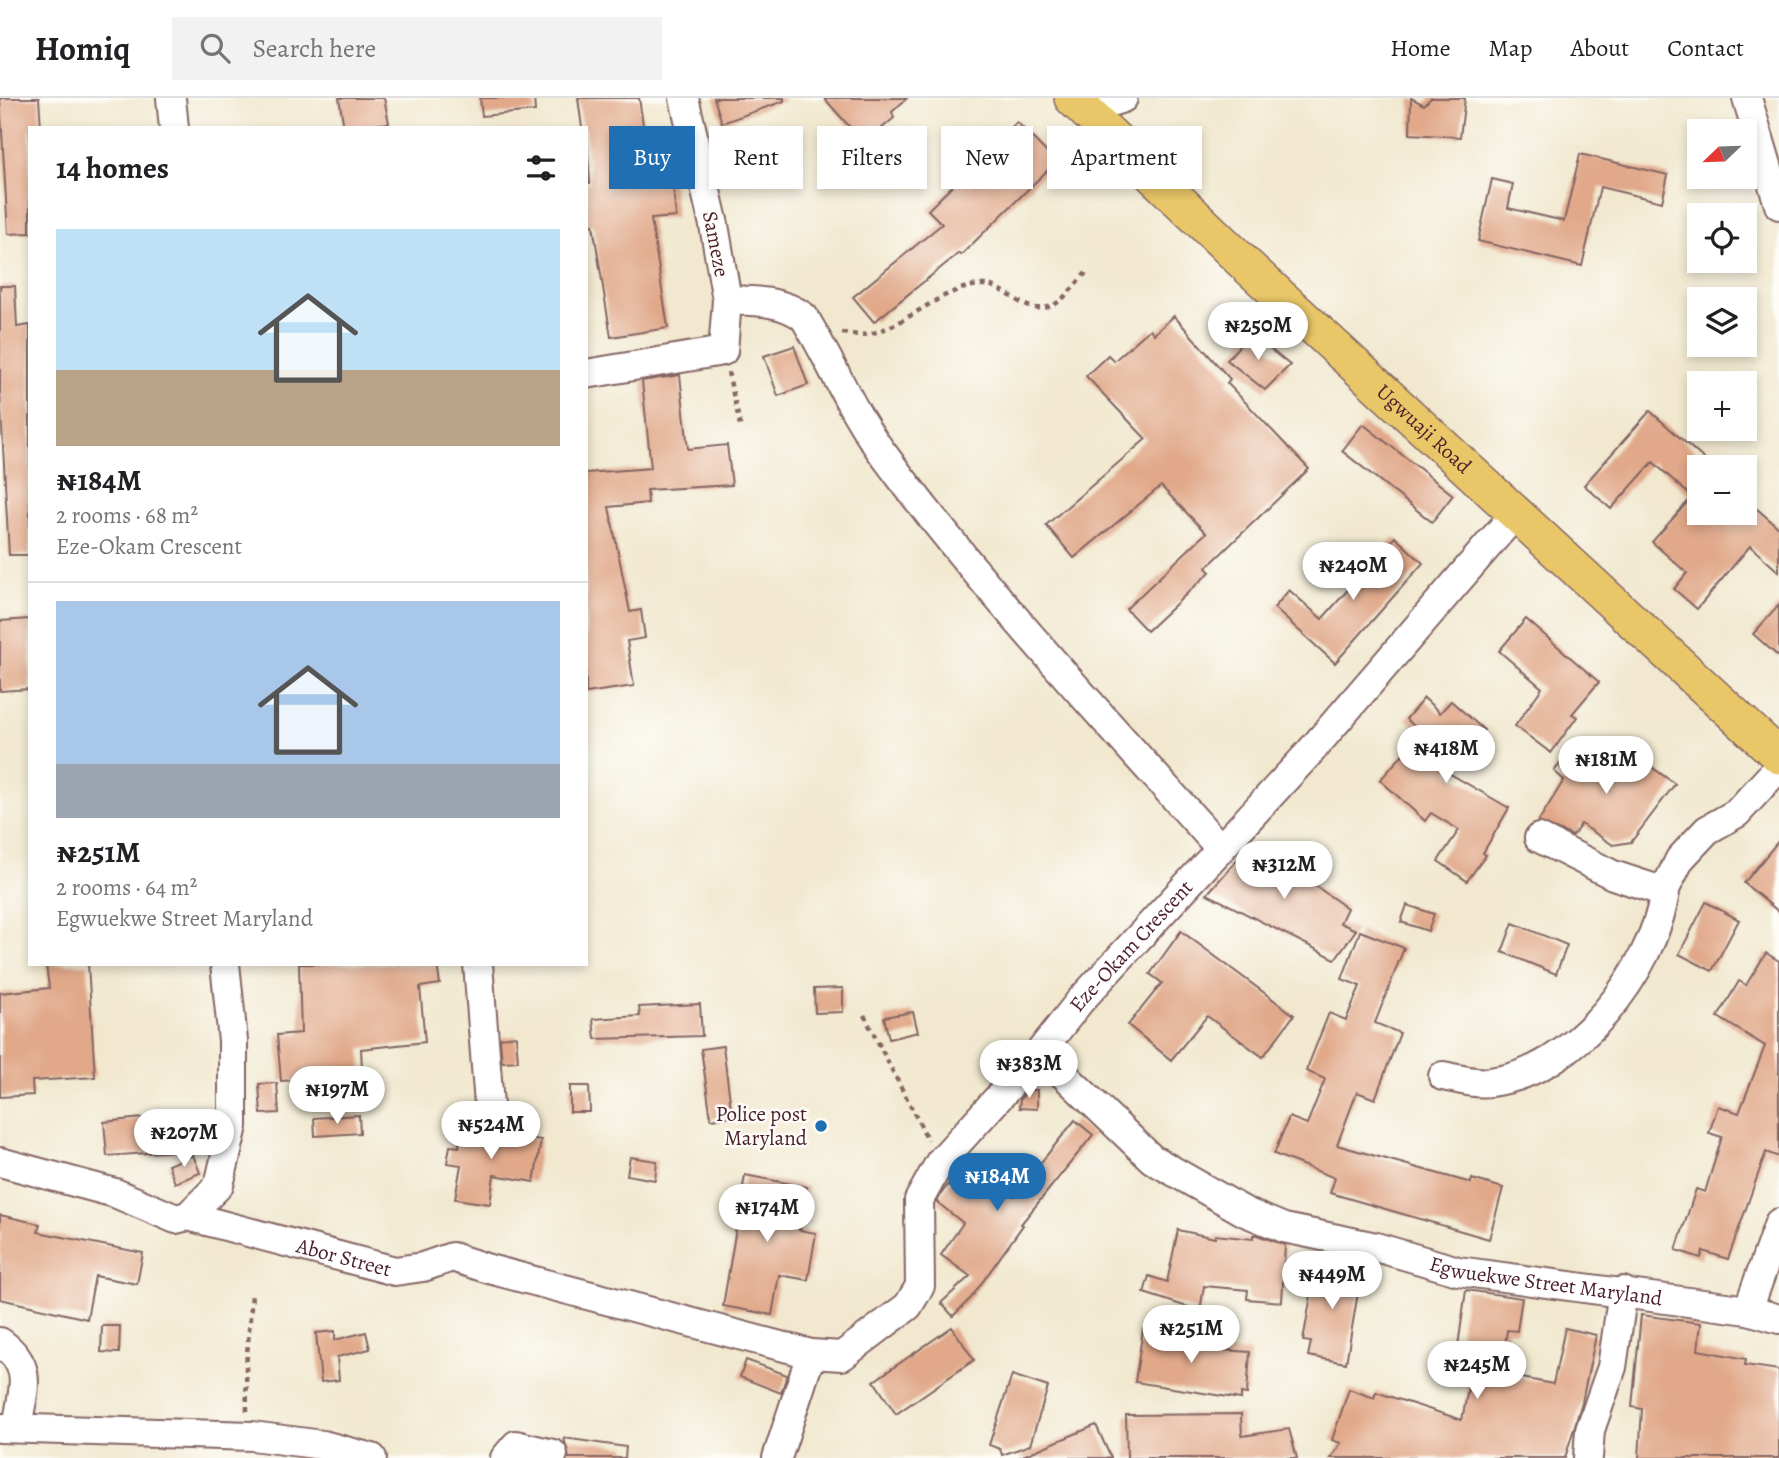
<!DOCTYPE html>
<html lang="en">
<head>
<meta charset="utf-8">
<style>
	:root { --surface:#fff; --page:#f2f2f2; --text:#202124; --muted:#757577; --line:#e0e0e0; --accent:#1f6fb2 }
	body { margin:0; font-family:Alegreya,serif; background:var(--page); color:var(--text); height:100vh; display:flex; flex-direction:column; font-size:26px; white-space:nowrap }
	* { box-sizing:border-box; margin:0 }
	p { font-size:23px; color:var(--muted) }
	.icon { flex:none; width:38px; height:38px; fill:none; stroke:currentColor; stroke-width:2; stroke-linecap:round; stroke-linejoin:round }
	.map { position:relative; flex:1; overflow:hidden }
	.details { position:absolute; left:28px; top:28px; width:560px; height:840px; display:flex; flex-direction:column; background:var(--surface); border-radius:0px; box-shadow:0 4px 10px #0003 }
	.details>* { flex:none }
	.guide { position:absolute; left:609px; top:28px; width:665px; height:63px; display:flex; gap:14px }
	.needle { width:46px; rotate:247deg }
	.buttons { position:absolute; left:1687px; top:21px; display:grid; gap:14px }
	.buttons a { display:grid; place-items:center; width:70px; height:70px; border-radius:0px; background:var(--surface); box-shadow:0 4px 10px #0003; font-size:35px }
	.price { position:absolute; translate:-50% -60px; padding:0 16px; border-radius:24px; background:#fff; color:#222; font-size:23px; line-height:46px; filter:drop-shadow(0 2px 4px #0008) }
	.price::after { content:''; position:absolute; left:50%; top:42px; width:21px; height:16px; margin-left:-10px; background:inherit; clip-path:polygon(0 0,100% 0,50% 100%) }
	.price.on { background:var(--accent); color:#fff }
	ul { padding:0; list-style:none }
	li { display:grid; align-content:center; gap:14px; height:371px; padding:0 28px }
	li+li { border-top:2px solid var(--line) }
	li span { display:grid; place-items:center; height:217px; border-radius:0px; color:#555 }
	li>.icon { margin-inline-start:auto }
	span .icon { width:126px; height:126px; fill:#fffc; stroke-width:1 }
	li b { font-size:30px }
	h2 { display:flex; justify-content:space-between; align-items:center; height:84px; padding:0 28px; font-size:30px }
	.tag { padding:0 24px; border-radius:0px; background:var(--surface); box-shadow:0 4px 10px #0003; font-size:24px; line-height:63px }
	.tag.on { background:var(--accent); color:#fff }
	header { display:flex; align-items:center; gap:42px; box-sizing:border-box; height:98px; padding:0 35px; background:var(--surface); border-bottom:2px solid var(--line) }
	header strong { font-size:33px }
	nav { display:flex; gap:38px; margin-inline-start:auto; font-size:24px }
	.search { width:490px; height:63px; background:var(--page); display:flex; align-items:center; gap:18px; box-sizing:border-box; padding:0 24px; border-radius:0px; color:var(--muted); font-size:26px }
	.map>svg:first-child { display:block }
	.building { fill:#e1a889 }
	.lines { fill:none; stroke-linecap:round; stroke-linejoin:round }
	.minor-casing { stroke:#846564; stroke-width:32 }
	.major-casing { stroke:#846564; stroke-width:38 }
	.path { stroke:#846564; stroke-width:4.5; stroke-dasharray:5 5; stroke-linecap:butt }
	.minor { stroke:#fff; stroke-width:28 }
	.major { stroke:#e9c769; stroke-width:35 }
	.poi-dot { fill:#1f6fb2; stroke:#fdfcf7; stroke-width:2.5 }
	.labels { text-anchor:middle; stroke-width:5; stroke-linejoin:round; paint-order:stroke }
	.street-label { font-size:21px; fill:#4a1f2b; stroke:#fdfcf7 }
	.poi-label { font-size:21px; fill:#4a1f2b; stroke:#fdfcf7; text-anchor:end }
</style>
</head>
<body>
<header>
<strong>Homiq</strong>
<div class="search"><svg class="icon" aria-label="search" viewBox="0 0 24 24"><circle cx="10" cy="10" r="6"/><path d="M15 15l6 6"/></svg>Search here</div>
<nav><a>Home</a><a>Map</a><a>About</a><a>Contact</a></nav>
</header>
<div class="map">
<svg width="1779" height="1360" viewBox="0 0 1779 1360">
	<rect width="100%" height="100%" fill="#fdfcf7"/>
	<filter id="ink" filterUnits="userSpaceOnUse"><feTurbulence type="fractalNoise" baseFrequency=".0143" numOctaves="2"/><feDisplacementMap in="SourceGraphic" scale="14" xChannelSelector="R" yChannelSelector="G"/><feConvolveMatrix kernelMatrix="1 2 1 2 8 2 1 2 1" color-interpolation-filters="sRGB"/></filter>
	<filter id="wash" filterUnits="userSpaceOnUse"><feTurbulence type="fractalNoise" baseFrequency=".00686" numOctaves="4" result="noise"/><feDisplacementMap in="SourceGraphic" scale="28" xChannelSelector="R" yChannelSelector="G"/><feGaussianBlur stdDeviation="1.57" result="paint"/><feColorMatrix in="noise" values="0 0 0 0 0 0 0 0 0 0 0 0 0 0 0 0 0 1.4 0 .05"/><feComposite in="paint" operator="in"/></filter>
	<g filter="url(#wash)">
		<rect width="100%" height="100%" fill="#f1e8cf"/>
		<g id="blocks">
			<g class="building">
				<polygon points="0,0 39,0 41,30 30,30 30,135 8,136"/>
				<polygon points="339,0 384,0 389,25 344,30"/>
				<polygon points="480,0 534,0 535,13 482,18"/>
				<polygon points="578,0 639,0 651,79 672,77 676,119 651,121 668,230 611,239 593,127 586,127 586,85 590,85 586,30 582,30"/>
				<polygon points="714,0 784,0 784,3 722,25"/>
				<polygon points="824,0 907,0 892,14 894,20 864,45"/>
				<polygon points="1411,0 1424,7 1431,0 1465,0 1460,39 1410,36"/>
				<polygon points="1017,24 1056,64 961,157 959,155 874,224 853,199 942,126 928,112"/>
				<polygon points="1580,56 1668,77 1662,104 1600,89 1582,168 1478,143 1492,81 1513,86 1508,110 1564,123"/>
				<polygon points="0,188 15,188 17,229 30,227 30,457 9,457 0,294"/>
				<polygon points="1174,218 1230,281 1227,285 1309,371 1206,470 1210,474 1147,533 1126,511 1206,435 1161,388 1074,460 1046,427 1146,341 1086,278 1108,257 1114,263 1150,231 1154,236"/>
				<polygon points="1250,235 1290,267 1265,292 1227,262"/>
				<polygon points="794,248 808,287 778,298 764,258"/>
				<polygon points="680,277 688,351 727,347 732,387 647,392 648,405 609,409 630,514 641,512 645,540 627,543 634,588 586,595 586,375 651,370 642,283"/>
				<polygon points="1650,313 1713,369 1699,369 1699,415 1745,415 1749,404 1779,430 1779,474 1750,448 1697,511 1674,491 1687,475 1652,444 1692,399 1653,364 1611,411 1584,387"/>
				<polygon points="1363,326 1453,397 1432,424 1342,353"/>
				<polygon points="1395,439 1423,465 1335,565 1274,510 1289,492 1322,521"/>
				<polygon points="1779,507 1779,559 1753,536"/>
				<polygon points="30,521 30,591 0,593 0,523"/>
				<polygon points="1526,521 1599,584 1572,616 1577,619 1551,655 1515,628 1542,590 1499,553"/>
				<polygon points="1424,600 1440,615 1451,603 1484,632 1447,674 1509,710 1483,755 1486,757 1467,783 1438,763 1459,732 1431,715 1425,723 1380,682 1422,635 1406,621"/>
				<polygon points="1628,652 1675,686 1631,744 1613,747 1581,726 1573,738 1538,724 1564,682 1554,673 1564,661"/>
				<polygon points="1779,742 1779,814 1744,785"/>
				<polygon points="1253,744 1347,810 1340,825 1356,832 1335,861 1207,796"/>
				<polygon points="1706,804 1739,822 1712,873 1679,856"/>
				<polygon points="1407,807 1434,816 1428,833 1401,824"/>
				<polygon points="1513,825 1567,847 1556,876 1502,854"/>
				<polygon points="1181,833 1294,917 1263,959 1207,918 1171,962 1128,927 1162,885 1150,876"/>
				<polygon points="1360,833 1404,850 1375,925 1400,935 1375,1001 1357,994 1337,1047 1471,1085 1472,1081 1503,1090 1489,1141 1330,1095 1335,1080 1274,1056 1289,1019 1307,1026 1325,981 1306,973 1329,915 1346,922 1360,888 1342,881"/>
				<polygon points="1766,855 1779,863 1779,1059 1766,1054 1728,1161 1703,1153 1701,1160 1676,1152 1696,1091 1705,1094 1722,1039 1709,1035 1718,1008 1739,1015 1765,948 1718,919 1739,883 1746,887"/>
				<polygon points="46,866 88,866 95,979 32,983 33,997 0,999 0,895 49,890"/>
				<polygon points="299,866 437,866 440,886 420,889 425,944 361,951 364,1009 345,1009 343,979 281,983 277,937 301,935"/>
				<polygon points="843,890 843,914 815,915 814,891"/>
				<polygon points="700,906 702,938 595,941 593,921 640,918 639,909"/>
				<polygon points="913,914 918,934 889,941 884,919"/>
				<polygon points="516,938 518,963 502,964 500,940"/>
				<polygon points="723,948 732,1018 711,1021 701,951"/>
				<polygon points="277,985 279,1015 261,1016 259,986"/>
				<polygon points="570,988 589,988 590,1014 570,1014"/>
				<polygon points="1028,992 1037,992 1037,1011 1019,1010 1020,1001"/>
				<polygon points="171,1017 174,1053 107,1058 104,1024"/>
				<polygon points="359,1017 360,1035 315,1038 314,1020"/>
				<polygon points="1075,1022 1093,1037 1021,1126 1023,1127 971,1200 953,1218 941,1205 970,1178 941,1157 963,1125 937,1104 943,1093 968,1062 1014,1098"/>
				<polygon points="462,1028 541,1042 534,1084 494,1077 490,1106 455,1101 461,1067 447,1065 450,1048 459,1049"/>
				<polygon points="193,1057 200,1075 175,1085 168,1067"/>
				<polygon points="630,1059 657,1063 655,1082 627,1077"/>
				<polygon points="745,1077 807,1089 799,1132 816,1135 808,1182 779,1177 772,1217 723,1208"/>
				<polygon points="0,1117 40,1126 38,1134 143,1155 137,1186 95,1178 87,1221 0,1201"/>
				<polygon points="1178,1132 1215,1140 1215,1137 1253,1141 1253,1137 1257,1137 1285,1147 1282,1204 1247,1201 1248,1192 1204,1188 1200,1213 1144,1195 1149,1178 1167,1184"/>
				<polygon points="1317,1163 1362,1171 1346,1265 1308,1258 1311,1244 1303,1243"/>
				<polygon points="1466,1192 1522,1200 1517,1233 1507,1232 1501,1276 1553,1286 1565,1230 1596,1237 1582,1304 1565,1360 1331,1360 1341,1345 1332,1342 1349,1291 1374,1300 1376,1294 1462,1322 1473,1265 1456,1262"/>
				<polygon points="1641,1217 1701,1225 1698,1252 1746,1261 1745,1267 1779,1272 1779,1360 1639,1360 1642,1311 1632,1309"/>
				<polygon points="102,1228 120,1228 119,1255 101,1254"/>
				<polygon points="952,1229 974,1262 896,1316 874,1283"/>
				<polygon points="1143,1231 1210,1241 1208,1251 1250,1254 1247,1296 1241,1295 1241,1301 1135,1284"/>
				<polygon points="335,1233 335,1242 366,1234 370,1251 337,1259 339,1282 321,1284 316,1235"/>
				<polygon points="746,1262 787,1277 781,1295 740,1279"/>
				<polygon points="1012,1277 1048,1289 1030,1347 1002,1357 1000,1351 989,1347"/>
				<polygon points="1241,1316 1242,1338 1289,1331 1297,1360 1127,1360 1126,1317"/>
				<polygon points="1096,1327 1111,1360 1018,1360"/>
				<polygon points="564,1340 626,1349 625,1360 569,1360"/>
			</g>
		</g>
	</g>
	<g filter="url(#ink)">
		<use href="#blocks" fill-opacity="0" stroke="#846564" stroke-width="2"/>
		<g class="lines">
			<defs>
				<g id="minor">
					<polyline points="171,0 174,30"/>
					<polyline points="1747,0 1779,107"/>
					<polyline points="1083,13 1123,0"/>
					<path d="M727 202C753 203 782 202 804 219 831 263 850 311 881 353 984 493 1104 620 1220 750"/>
					<polyline points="586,276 723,253 727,202 714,127 684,0"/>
					<polyline points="1664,793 1680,761 1707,732 1737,715 1779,669"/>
					<polyline points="478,866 489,1007"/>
					<path id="s1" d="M1040 954 1152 1061 1245 1114 1284 1130 1376 1149 1458 1173 1748 1212 1779 1221"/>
					<path d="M1443 978C1458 981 1475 986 1490 984 1575 975 1653 873 1665 794L1613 777 1539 740"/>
					<path id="s2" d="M0 1064 115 1095 176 1121 188 1118 395 1173 423 1169 452 1159 489 1171 811 1256 842 1258 908 1208 920 1188 919 1102 940 1064 1040 954 1080 903 1310 654 1516 415"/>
					<polyline points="188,1118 219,1087 233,1028 233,943 225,866"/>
					<polyline points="1748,1212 1779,1125"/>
					<path d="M0 1244C35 1269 23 1291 17 1329"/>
					<polyline points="0,1330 252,1338 323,1347 372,1360"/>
					<polyline points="505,1360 516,1347 553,1356"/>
					<polyline points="777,1360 811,1256"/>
					<polyline points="1588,1360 1590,1332 1612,1269 1623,1193"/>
				</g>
				<g id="major">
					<path id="s3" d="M1072 0 1245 166 1779 658"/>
				</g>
			</defs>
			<use href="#minor" class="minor-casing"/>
			<use href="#major" class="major-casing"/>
			<g class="path">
				<path d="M842 235C851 236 861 238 869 236 909 227 940 189 982 187 1009 186 1021 219 1051 208 1063 204 1077 184 1086 175"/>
				<polyline points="728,274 741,331"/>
				<polyline points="864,917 928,1042"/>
				<polyline points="247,1313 246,1269 252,1196"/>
			</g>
			<use href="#minor" class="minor"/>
			<use href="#major" class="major"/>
		</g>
	</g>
	<circle class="poi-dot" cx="821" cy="1028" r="7"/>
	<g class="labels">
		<g class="street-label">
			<text transform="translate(716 146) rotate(79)" y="7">Sameze</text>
			<text dy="7" stroke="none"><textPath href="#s3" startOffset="483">Ugwuaji Road</textPath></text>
			<text dy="7" stroke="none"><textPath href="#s2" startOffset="1398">Eze-Okam Crescent</textPath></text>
			<text dy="7" stroke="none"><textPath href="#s2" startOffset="359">Abor Street</textPath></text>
			<text dy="7" stroke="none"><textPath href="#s1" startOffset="572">Egwuekwe Street Maryland</textPath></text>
		</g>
		<g class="poi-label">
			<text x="807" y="1023">Police post<tspan x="807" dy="24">Maryland</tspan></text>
		</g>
	</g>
</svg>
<div class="buttons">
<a><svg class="needle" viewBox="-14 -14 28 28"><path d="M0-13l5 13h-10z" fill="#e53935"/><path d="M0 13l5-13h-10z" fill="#757577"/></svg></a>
<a><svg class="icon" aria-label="locate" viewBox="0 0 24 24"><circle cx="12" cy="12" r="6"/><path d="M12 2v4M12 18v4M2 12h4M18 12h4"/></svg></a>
<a><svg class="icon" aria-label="layers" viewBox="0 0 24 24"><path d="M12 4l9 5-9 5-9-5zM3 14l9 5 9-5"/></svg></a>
<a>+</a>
<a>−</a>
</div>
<b class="price" style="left:1258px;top:264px">₦250M</b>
<b class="price" style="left:1353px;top:504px">₦240M</b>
<b class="price" style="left:1446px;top:687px">₦418M</b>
<b class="price" style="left:1606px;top:698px">₦181M</b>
<b class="price" style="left:1284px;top:803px">₦312M</b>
<b class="price" style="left:1029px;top:1002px">₦383M</b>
<b class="price" style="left:337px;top:1028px">₦197M</b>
<b class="price" style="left:491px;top:1063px">₦524M</b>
<b class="price" style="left:184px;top:1071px">₦207M</b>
<b class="price on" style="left:997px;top:1115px">₦184M</b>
<b class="price" style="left:767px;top:1146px">₦174M</b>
<b class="price" style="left:1332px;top:1213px">₦449M</b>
<b class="price" style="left:1191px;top:1267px">₦251M</b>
<b class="price" style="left:1477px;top:1303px">₦245M</b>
<div class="guide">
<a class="tag on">Buy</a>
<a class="tag">Rent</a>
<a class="tag">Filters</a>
<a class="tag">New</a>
<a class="tag">Apartment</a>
</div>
<section class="details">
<h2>14 homes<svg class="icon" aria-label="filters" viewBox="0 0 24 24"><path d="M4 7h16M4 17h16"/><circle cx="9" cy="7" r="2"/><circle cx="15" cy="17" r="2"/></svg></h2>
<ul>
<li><span style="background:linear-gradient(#bfe0f5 65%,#b9a48a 0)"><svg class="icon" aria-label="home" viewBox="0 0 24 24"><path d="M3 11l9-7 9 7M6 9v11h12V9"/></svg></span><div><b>₦184M</b><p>2 rooms · 68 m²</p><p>Eze-Okam Crescent</p></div></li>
<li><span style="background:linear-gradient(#a9c7e8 75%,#9aa5b1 0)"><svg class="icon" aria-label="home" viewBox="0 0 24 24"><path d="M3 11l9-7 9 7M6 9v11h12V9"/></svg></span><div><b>₦251M</b><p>2 rooms · 64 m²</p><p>Egwuekwe Street Maryland</p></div></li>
</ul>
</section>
</div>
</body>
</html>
